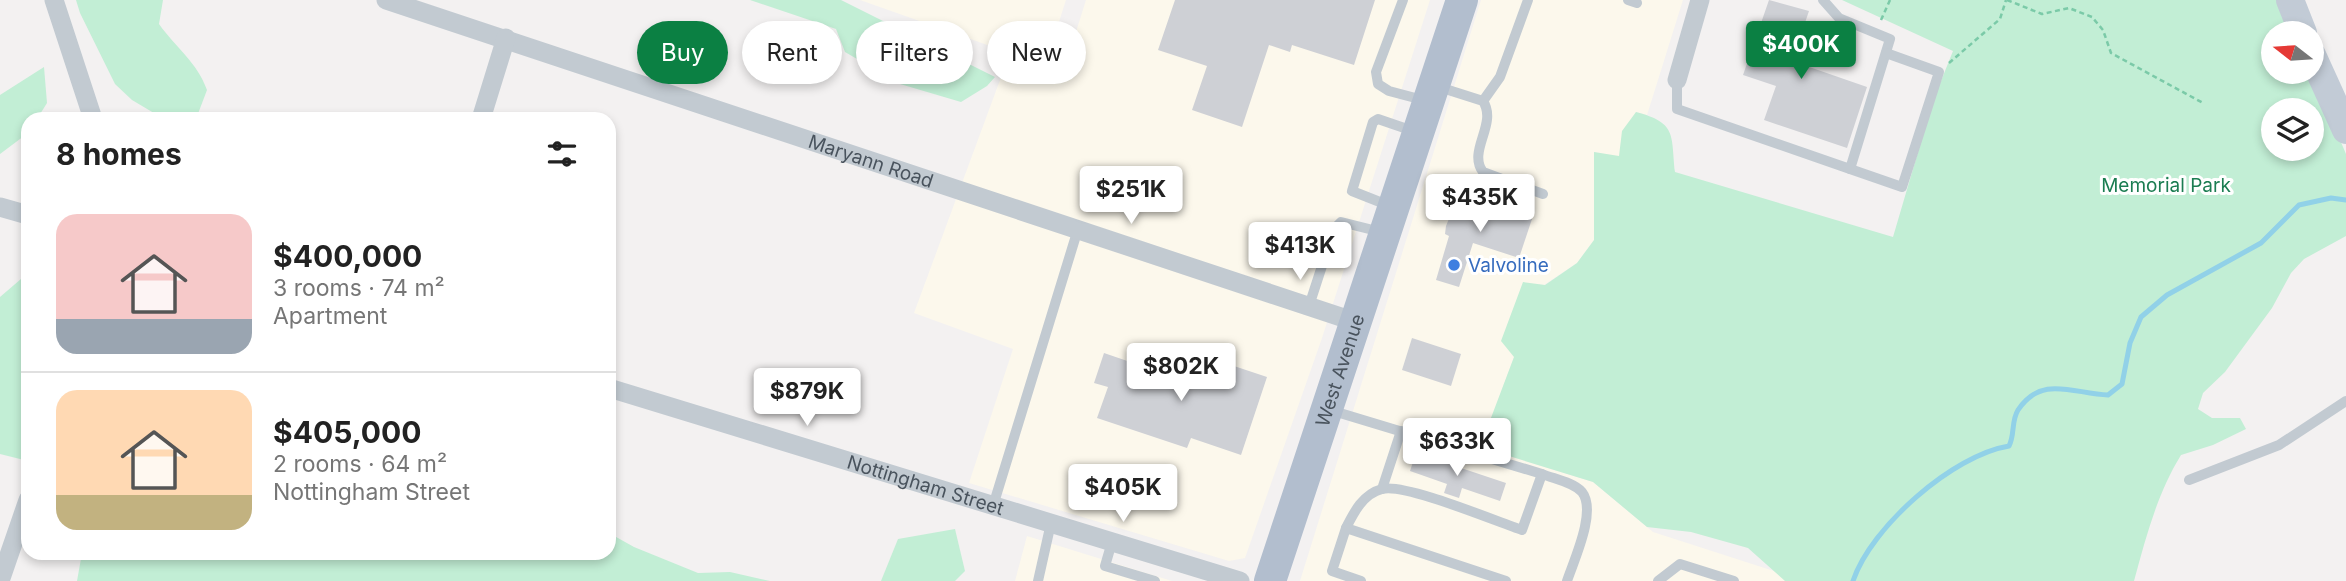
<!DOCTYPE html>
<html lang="en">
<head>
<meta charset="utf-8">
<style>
	:root { --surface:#fff; --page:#f2f2f2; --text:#222; --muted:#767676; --line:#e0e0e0; --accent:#0b8043 }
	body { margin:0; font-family:Inter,sans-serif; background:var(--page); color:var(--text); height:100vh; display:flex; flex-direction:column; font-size:26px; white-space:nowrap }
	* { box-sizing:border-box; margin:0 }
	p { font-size:23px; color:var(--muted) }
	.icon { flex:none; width:38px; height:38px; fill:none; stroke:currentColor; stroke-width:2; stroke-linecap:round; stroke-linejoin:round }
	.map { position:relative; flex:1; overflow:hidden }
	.side { position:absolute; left:21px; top:112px; width:595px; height:448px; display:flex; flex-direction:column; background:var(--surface); border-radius:21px; box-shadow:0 4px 10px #0003 }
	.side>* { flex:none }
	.hud { position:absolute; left:637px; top:21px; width:665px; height:63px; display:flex; gap:14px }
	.needle { width:46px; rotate:287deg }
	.fabs { position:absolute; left:2261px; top:21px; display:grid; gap:14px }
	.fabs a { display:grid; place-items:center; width:63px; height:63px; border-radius:50%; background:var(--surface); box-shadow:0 4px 10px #0003; font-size:35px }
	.price { position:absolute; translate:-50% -60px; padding:0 16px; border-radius:7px; background:#fff; color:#222; font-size:23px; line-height:46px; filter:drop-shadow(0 2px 4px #0008) }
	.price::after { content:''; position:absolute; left:50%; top:42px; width:21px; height:16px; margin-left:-10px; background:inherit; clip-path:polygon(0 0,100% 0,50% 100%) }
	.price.selected { background:var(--accent); color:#fff }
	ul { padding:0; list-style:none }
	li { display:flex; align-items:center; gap:21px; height:175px; padding:0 35px }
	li+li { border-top:2px solid var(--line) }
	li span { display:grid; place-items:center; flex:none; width:196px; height:140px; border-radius:21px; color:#555 }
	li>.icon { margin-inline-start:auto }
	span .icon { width:84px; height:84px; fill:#fffc; stroke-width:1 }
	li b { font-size:30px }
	h2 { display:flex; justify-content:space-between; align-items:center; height:84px; padding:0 35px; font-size:30px }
	.pill { padding:0 24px; border-radius:32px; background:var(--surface); box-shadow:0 4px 10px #0003; font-size:24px; line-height:63px }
	.pill.selected { background:var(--accent); color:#fff }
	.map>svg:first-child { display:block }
	.commercial { fill:#fcf8ec }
	.green { fill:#c2eed5; fill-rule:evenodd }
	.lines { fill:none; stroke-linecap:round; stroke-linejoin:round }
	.stream { stroke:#91d1e8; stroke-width:5 }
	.building { fill:#ced0d5 }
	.path { stroke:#7bcaa8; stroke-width:2.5; stroke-dasharray:5 3.5; stroke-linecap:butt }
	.lane { stroke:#c2cad1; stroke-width:10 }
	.street { stroke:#c2cad1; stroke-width:19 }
	.secondary { stroke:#c2cbd6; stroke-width:28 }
	.primary { stroke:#b2bece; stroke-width:32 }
	.shop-dot { fill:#3f7fe0; stroke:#fff; stroke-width:2.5 }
	.labels { text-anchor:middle; stroke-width:6; stroke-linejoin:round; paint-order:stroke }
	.street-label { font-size:19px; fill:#49535d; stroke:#fff }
	.park-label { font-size:19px; fill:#1c7d52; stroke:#fff }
	.shop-label { font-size:19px; fill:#366cbe; stroke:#fff; text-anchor:start }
</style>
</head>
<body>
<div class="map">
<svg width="2346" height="581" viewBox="0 0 2346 581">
	<rect width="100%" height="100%" fill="#f3f1f1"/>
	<g class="commercial">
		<polygon points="860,0 1066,0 1045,65 1063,73 1086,0 1430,0 1322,338 1245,558 1229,561 969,483 1013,349 914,313 1010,53"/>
		<polygon points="1481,0 1683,0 1647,115 1636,112 1619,157 1594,152 1594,240 1577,263 1544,285 1523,283 1514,357 1481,447 1593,482 1653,532 1780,573 1791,581 1300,581"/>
		<polygon points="1027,536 1172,581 1015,581"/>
	</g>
	<g class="green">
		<path d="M76 0H163L159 24C176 48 197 62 207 90L196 119H164L132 100 115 84 80 13Z"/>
		<polygon points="750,0 841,0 995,77 987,86 961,102 900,84 845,52 836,29"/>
		<path d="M1842 0H2281L2295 33H2273V72H2311L2346 154V236L2304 259 2291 273 2272 308 2225 372 2203 393 2198 409 2212 418H2240L2246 429 2213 445 2181 455C2157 494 2146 537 2134 581H1785L1748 548 1691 532 1647 527 1593 482 1480 447 1514 357 1501 341 1523 282 1545 285 1577 263 1594 240V152L1619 156 1622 131 1636 112C1677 123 1671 134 1675 172L1893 237 1933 101 1953 51ZM2273 110H2312V149H2273Z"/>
		<polygon points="44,67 47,103 37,119 28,119 28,133 0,154 0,95"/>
		<polygon points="28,273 28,443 24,460 0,454 0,297"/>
		<polygon points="955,529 965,571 955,581 881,581 898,539"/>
		<polygon points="609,533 634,547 698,573 730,572 770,581 77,581 82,553 609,553"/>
	</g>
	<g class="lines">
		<path class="stream" d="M1853 581C1871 527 1953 455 2009 446 2015 435 2011 421 2018 410 2042 374 2074 394 2108 395L2122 384 2130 343 2141 317 2167 295 2261 243 2299 205 2331 198 2346 200"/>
	</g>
	<g class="building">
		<polygon points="1175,0 1375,0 1354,65 1292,45 1290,52 1269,45 1242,127 1192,110 1207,66 1158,50"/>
		<polygon points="1769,0 1809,11 1792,61 1867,87 1847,148 1764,120 1776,86 1743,75"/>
		<polygon points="1459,194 1508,206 1506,211 1532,219 1519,258 1473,243 1459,287 1436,280 1449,236 1445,234 1446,226"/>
		<polygon points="1412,338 1461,354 1451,386 1402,370"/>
		<polygon points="1104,353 1206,388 1216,360 1267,377 1241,455 1191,438 1187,448 1097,418 1108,387 1094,383"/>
		<polygon points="1416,453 1506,483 1500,501 1462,488 1459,498 1444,493 1447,484 1410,471"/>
	</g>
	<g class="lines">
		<g class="path">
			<polyline points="2007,0 2042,14 2069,8 2092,17 2103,30 2111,53 2203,103"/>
			<polyline points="1881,20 1890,0"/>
			<polyline points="1949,63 2000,19 2006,0"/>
		</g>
		<g class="lane">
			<polyline points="1403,0 1376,72 1378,84 1389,91 1423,100"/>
			<polyline points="1628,0 1637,3"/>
			<polyline points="1677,80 1677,109 1850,169 1890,39 1839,18 1823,0"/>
			<path d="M1439 87 1483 101C1498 124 1467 151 1483 172L1543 194"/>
			<polyline points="1483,101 1500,77 1528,0"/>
			<polyline points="1850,169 1902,187 1939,72 1886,53"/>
			<polyline points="1390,206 1352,191 1373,122 1378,119 1416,132"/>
			<polyline points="1309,306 1334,229 1341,222 1381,232"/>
			<path d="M1330 410 1542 474 1522 530C1495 521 1405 483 1382 489 1363 494 1354 512 1346 528"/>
			<path d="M1542 474C1554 479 1573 482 1582 492 1597 511 1574 560 1567 581"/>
			<polyline points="2189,480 2279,445 2346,401"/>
			<polyline points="1382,489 1401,431"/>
			<polyline points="993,506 1078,229"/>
			<polyline points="1112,542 1105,566 1155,581"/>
			<polyline points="1038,581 1051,523"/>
			<polyline points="1361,581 1332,571 1346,528 1506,581"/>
			<polyline points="1658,581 1680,564 1734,581"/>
		</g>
		<g class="street">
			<polyline points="54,0 93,119"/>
			<path id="s1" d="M386 0 1356 322"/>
			<polyline points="1677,80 1700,0"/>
			<polyline points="481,119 506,38"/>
			<polyline points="0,207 28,215"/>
			<path id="s2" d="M609 388 1240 581"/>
			<polyline points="0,581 28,500"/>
		</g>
		<g class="secondary">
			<polyline points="2290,0 2303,33"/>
			<polyline points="2312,55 2346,130"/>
		</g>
		<path class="primary" id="s3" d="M1270 581 1462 0"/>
	</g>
	<circle class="shop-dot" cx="1454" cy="265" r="7"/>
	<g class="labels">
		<g class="street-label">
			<text dy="7" stroke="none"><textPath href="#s1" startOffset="511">Maryann Road</textPath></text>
			<text dy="7" stroke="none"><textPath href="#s3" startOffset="222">West Avenue</textPath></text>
			<text dy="7" stroke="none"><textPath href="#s2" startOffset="331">Nottingham Street</textPath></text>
		</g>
		<g class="park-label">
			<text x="2166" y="192">Memorial Park</text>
		</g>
		<g class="shop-label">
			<text x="1468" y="272">Valvoline</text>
		</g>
	</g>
</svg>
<div class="fabs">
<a><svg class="needle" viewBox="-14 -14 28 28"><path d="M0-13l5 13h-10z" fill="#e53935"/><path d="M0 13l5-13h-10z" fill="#767676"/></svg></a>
<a><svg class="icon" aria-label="layers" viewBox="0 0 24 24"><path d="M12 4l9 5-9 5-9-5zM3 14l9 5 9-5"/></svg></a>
</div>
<b class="price selected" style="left:1801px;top:81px">$400K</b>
<b class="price" style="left:1131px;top:226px">$251K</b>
<b class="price" style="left:1480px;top:234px">$435K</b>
<b class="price" style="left:1300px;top:282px">$413K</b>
<b class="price" style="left:1181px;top:403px">$802K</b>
<b class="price" style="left:807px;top:428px">$879K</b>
<b class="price" style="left:1457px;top:478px">$633K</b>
<b class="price" style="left:1123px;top:524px">$405K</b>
<div class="hud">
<a class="pill selected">Buy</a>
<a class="pill">Rent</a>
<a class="pill">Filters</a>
<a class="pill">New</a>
</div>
<section class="side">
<h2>8 homes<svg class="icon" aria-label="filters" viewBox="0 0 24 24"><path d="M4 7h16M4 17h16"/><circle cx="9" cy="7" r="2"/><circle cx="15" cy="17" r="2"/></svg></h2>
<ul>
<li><span style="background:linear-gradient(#f6c9c9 75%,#9aa5b1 0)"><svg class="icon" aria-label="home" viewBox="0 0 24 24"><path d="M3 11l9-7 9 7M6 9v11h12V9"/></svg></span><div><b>$400,000</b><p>3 rooms · 74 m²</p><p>Apartment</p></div></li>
<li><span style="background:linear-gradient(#ffd9b3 75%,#c2b280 0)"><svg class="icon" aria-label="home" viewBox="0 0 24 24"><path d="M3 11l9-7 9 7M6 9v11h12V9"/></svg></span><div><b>$405,000</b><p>2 rooms · 64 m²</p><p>Nottingham Street</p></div></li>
</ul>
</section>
</div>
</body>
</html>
